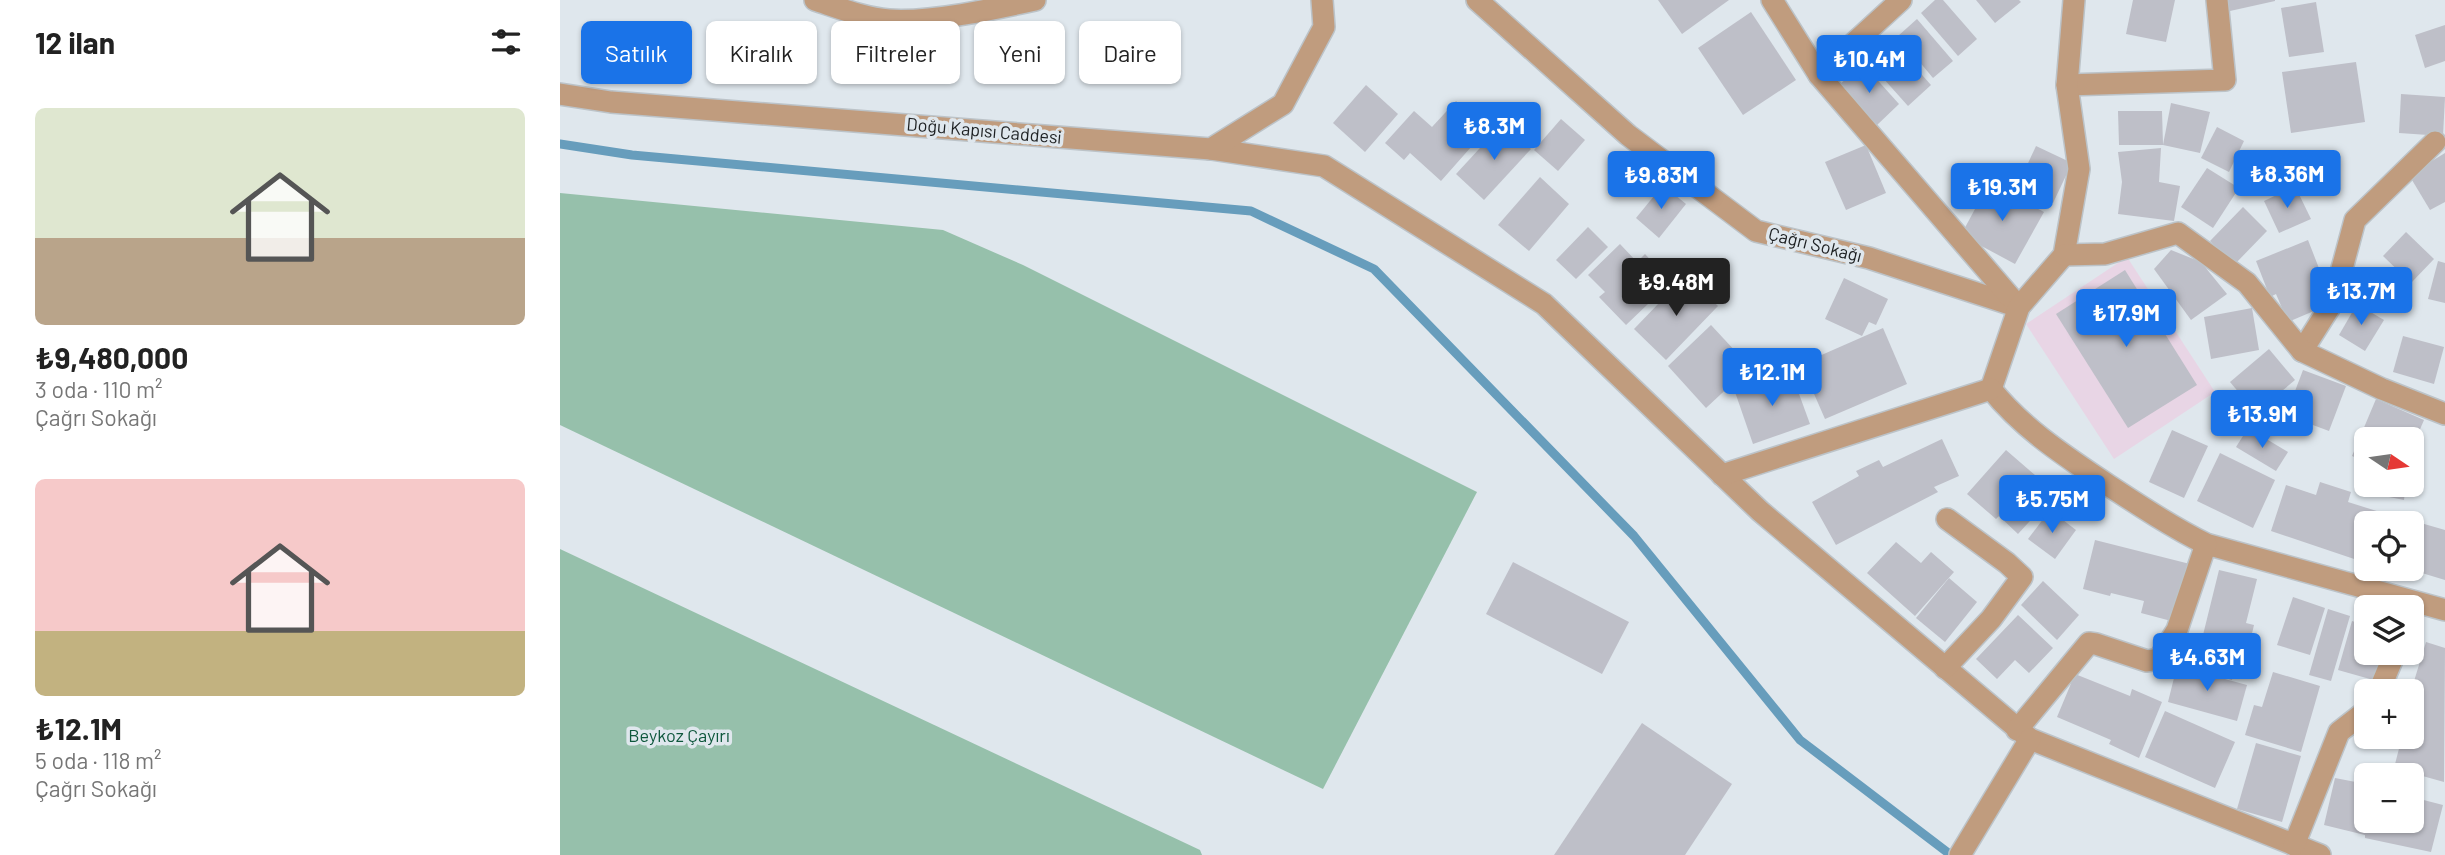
<!DOCTYPE html>
<html lang="tr">
<head>
<meta charset="utf-8">
<style>
	:root { --surface:#fff; --page:#f6f6f6; --text:#222; --muted:#767676; --accent:#1a73e8 }
	body { margin:0; font-family:Barlow,sans-serif; background:var(--page); color:var(--text); height:100vh; display:flex; flex-direction:column; font-size:26px; white-space:nowrap }
	* { box-sizing:border-box; margin:0 }
	p { font-size:23px; color:var(--muted) }
	.icon { flex:none; width:38px; height:38px; fill:none; stroke:currentColor; stroke-width:2; stroke-linecap:round; stroke-linejoin:round }
	.map { position:relative; flex:1; overflow:hidden }
	.panel { display:flex; flex-direction:column; background:var(--surface); width:560px }
	.panel>* { flex:none }
	.guide { position:absolute; left:21px; top:21px; width:665px; height:63px; display:flex; gap:14px }
	.needle { width:46px; rotate:103deg }
	.buttons { position:absolute; left:1794px; top:427px; display:grid; gap:14px }
	.buttons a { display:grid; place-items:center; width:70px; height:70px; border-radius:10px; background:var(--surface); box-shadow:0 2px 5px #0004; font-size:35px }
	.price { position:absolute; translate:-50% -60px; padding:0 16px; border-radius:7px; background:var(--accent); color:#fff; font-size:23px; line-height:46px; filter:drop-shadow(0 2px 4px #0008) }
	.price::after { content:''; position:absolute; left:50%; top:42px; width:21px; height:16px; margin-left:-10px; background:inherit; clip-path:polygon(0 0,100% 0,50% 100%) }
	.price.current { background:#222; color:#fff }
	ul { padding:0; list-style:none }
	li { display:grid; align-content:center; gap:14px; height:371px; padding:0 35px }
	li span { display:grid; place-items:center; height:217px; border-radius:10px; color:#555 }
	li>.icon { margin-inline-start:auto }
	span .icon { width:126px; height:126px; fill:#fffc; stroke-width:1 }
	li b { font-size:30px }
	h2 { display:flex; justify-content:space-between; align-items:center; height:84px; padding:0 35px; font-size:30px }
	.tag { padding:0 24px; border-radius:10px; background:var(--surface); box-shadow:0 2px 5px #0004; font-size:24px; line-height:63px }
	.tag.current { background:var(--accent); color:#fff }
	main { display:flex; flex:1; min-height:0 }
	.map>svg:first-child { display:block }
	.education { fill:#e8d5e5 }
	.green { fill:#96c0ab }
	.lines { fill:none; stroke-linecap:round; stroke-linejoin:round }
	.stream { stroke:#679dbc; stroke-width:9 }
	.building { fill:#bebfc8 }
	.minor-casing { stroke:#bcc3c8; stroke-width:24 }
	.tertiary-casing { stroke:#bcc3c8; stroke-width:24 }
	.minor { stroke:#c09c7e; stroke-width:21 }
	.tertiary { stroke:#c09c7e; stroke-width:21 }
	.labels { text-anchor:middle; stroke-width:7; stroke-linejoin:round; paint-order:stroke }
	.street-label { font-size:18px; fill:#1c1f21; stroke:#dfe7ed }
	.park-label { font-size:18px; fill:#0e573c; stroke:#dfe7ed }
</style>
</head>
<body>
<main>
<section class="panel">
<h2>12 ilan<svg class="icon" aria-label="filters" viewBox="0 0 24 24"><path d="M4 7h16M4 17h16"/><circle cx="9" cy="7" r="2"/><circle cx="15" cy="17" r="2"/></svg></h2>
<ul>
<li><span style="background:linear-gradient(#dfe7d0 60%,#b9a48a 0)"><svg class="icon" aria-label="home" viewBox="0 0 24 24"><path d="M3 11l9-7 9 7M6 9v11h12V9"/></svg></span><div><b>₺9,480,000</b><p>3 oda · 110 m²</p><p>Çağrı Sokağı</p></div></li>
<li><span style="background:linear-gradient(#f6c9c9 70%,#c2b280 0)"><svg class="icon" aria-label="home" viewBox="0 0 24 24"><path d="M3 11l9-7 9 7M6 9v11h12V9"/></svg></span><div><b>₺12.1M</b><p>5 oda · 118 m²</p><p>Çağrı Sokağı</p></div></li>
</ul>
</section>
<div class="map">
<svg width="1885" height="855" viewBox="0 0 1885 855">
	<rect width="100%" height="100%" fill="#dfe7ed"/>
	<polygon class="education" points="1567,257 1655,392 1554,459 1466,324"/>
	<g class="green">
		<polygon points="0,193 383,230 463,265 917,492 763,789 0,425"/>
		<polygon points="0,549 640,850 642,855 0,855"/>
	</g>
	<g class="lines">
		<polyline class="stream" points="0,144 72,155 691,211 814,269 1074,536 1240,740 1391,855"/>
	</g>
	<g class="building">
		<polygon points="1098,0 1169,0 1122,34"/>
		<polygon points="1375,0 1383,0 1417,39 1398,56 1361,13"/>
		<polygon points="1416,0 1459,0 1461,2 1435,23"/>
		<polygon points="1573,0 1615,0 1606,42 1566,34"/>
		<polygon points="1667,0 1715,0 1715,1 1670,11"/>
		<polygon points="1756,2 1764,52 1729,57 1721,8"/>
		<polygon points="1191,12 1236,80 1183,115 1138,48"/>
		<polygon points="1357,19 1393,61 1373,78 1338,36"/>
		<polygon points="1885,25 1885,61 1865,68 1855,35"/>
		<polygon points="1337,47 1371,85 1348,106 1314,68"/>
		<polygon points="1796,62 1805,122 1731,133 1722,72"/>
		<polygon points="1303,64 1339,104 1316,126 1279,85"/>
		<polygon points="806,85 838,114 805,152 773,123"/>
		<polygon points="1841,94 1885,97 1883,136 1839,133"/>
		<polygon points="896,101 927,129 881,181 850,153 844,160 825,143 854,111 872,127"/>
		<polygon points="1611,103 1650,112 1640,153 1603,145"/>
		<polygon points="1558,111 1602,111 1603,145 1559,145"/>
		<polygon points="1001,119 1025,140 998,171 974,150"/>
		<polygon points="943,123 971,149 924,200 896,174"/>
		<polygon points="1657,127 1684,141 1669,172 1641,158"/>
		<polygon points="1306,145 1326,193 1286,210 1265,162"/>
		<polygon points="1476,146 1512,163 1493,203 1457,187"/>
		<polygon points="1601,148 1599,182 1620,186 1614,221 1558,214 1562,182 1558,152"/>
		<polygon points="1885,153 1885,202 1870,210 1849,175"/>
		<polygon points="1647,168 1679,188 1653,228 1621,207"/>
		<polygon points="980,177 1009,204 969,251 938,225"/>
		<polygon points="1429,183 1484,212 1455,264 1401,235"/>
		<polygon points="1103,185 1126,204 1099,238 1076,218"/>
		<polygon points="1735,186 1751,219 1719,233 1704,201"/>
		<polygon points="1683,207 1707,231 1674,265 1650,241"/>
		<polygon points="1028,227 1048,247 1016,279 996,260"/>
		<polygon points="1846,232 1874,259 1851,283 1823,256"/>
		<polygon points="1748,240 1762,276 1757,278 1768,305 1728,322 1716,294 1710,297 1696,261"/>
		<polygon points="1060,244 1077,262 1085,254 1111,282 1066,325 1039,297 1045,292 1028,275"/>
		<polygon points="1611,250 1641,262 1667,294 1631,320 1594,269"/>
		<polygon points="1878,261 1885,263 1885,303 1868,299"/>
		<polygon points="1565,270 1637,385 1568,428 1496,314"/>
		<polygon points="1126,275 1158,306 1106,360 1074,329"/>
		<polygon points="1284,278 1328,299 1316,325 1309,322 1302,336 1265,319"/>
		<polygon points="1797,304 1824,320 1805,351 1779,335"/>
		<polygon points="1692,308 1699,350 1651,359 1644,317"/>
		<polygon points="1151,325 1190,367 1146,408 1108,366"/>
		<polygon points="1323,328 1347,384 1265,419 1241,364"/>
		<polygon points="1843,336 1884,347 1874,384 1833,372"/>
		<polygon points="1709,349 1735,380 1696,413 1670,382"/>
		<polygon points="1743,370 1786,386 1769,431 1726,415"/>
		<polygon points="1231,372 1250,424 1193,444 1175,392"/>
		<polygon points="1816,399 1864,420 1852,448 1852,439 1806,439 1806,462 1792,456"/>
		<polygon points="1688,428 1728,452 1716,471 1676,447"/>
		<polygon points="1612,430 1648,446 1624,498 1589,482"/>
		<polygon points="1382,439 1399,476 1374,487 1378,492 1276,545 1252,502 1299,476 1296,471 1319,460 1323,467"/>
		<polygon points="1446,450 1475,475 1472,478 1492,497 1458,534 1439,516 1436,519 1407,494"/>
		<polygon points="1660,453 1715,480 1693,528 1637,501"/>
		<polygon points="1760,482 1791,492 1788,502 1823,513 1820,523 1806,523 1806,563 1711,531 1726,485 1756,495"/>
		<polygon points="1826,485 1846,485 1844,500 1824,496"/>
		<polygon points="1490,510 1516,530 1495,559 1468,539"/>
		<polygon points="1847,519 1885,530 1885,580 1852,570 1852,523 1846,523"/>
		<polygon points="1535,540 1630,564 1615,622 1581,613 1584,601 1551,593 1550,596 1523,589"/>
		<polygon points="1336,542 1361,563 1371,552 1394,572 1355,616 1307,573"/>
		<polygon points="953,562 1069,622 1042,674 926,614"/>
		<polygon points="1659,570 1697,579 1686,623 1694,625 1688,650 1642,639"/>
		<polygon points="1389,578 1417,602 1385,642 1356,618"/>
		<polygon points="1483,581 1519,615 1497,640 1461,605"/>
		<polygon points="1733,597 1765,608 1750,655 1717,645"/>
		<polygon points="1768,609 1790,616 1771,681 1749,675"/>
		<polygon points="1458,615 1493,648 1469,673 1455,660 1437,679 1416,659"/>
		<polygon points="1792,621 1806,626 1806,653 1825,653 1817,681 1778,670"/>
		<polygon points="1632,641 1679,654 1672,680 1625,667"/>
		<polygon points="1866,642 1885,648 1884,782 1834,768 1842,737 1852,737 1854,707 1852,707 1851,691"/>
		<polygon points="1617,666 1687,685 1677,721 1608,702"/>
		<polygon points="1713,672 1760,686 1741,752 1685,735 1694,705 1702,707"/>
		<polygon points="1515,674 1570,696 1572,689 1602,702 1579,758 1549,744 1551,740 1497,717"/>
		<polygon points="1605,711 1675,742 1655,788 1585,757"/>
		<polygon points="1082,723 1172,784 1125,855 994,855"/>
		<polygon points="1696,743 1741,756 1722,822 1677,809"/>
		<polygon points="1775,778 1806,784 1806,821 1852,821 1852,797 1883,805 1871,852 1805,838 1805,835 1764,825"/>
	</g>
	<g class="lines">
		<defs>
			<g id="minor">
				<path d="M255 0C279 8 304 18 329 20 370 23 434 9 475 0"/>
				<polyline points="917,0 1068,135 1196,231 1309,258 1459,307"/>
				<polyline points="1212,0 1259,75 1458,306"/>
				<polyline points="1259,75 1341,0"/>
				<polyline points="1507,85 1665,80 1657,0"/>
				<polyline points="651,149 764,166 984,304 1200,511 1470,739 1760,855"/>
				<polyline points="1742,351 1773,302 1795,220 1875,142"/>
				<path d="M1431 389C1463 429 1505 456 1548 485 1580 506 1612 527 1646 544L1885 610"/>
				<polyline points="1431,389 1459,307 1504,255 1519,169 1507,85 1514,0"/>
				<polyline points="1162,475 1431,389"/>
				<polyline points="1385,668 1431,619 1462,577 1447,563 1387,519"/>
				<polyline points="1819,691 1835,653"/>
				<polyline points="1457,730 1529,643 1536,644 1587,661 1599,659 1617,630 1646,544"/>
				<polyline points="1734,845 1779,732 1806,711"/>
				<polyline points="1400,855 1470,739"/>
			</g>
			<g id="tertiary">
				<polyline points="0,94 51,102 651,149 723,104 764,27 762,0"/>
				<polyline points="1504,255 1545,254 1618,233 1687,283 1742,351 1822,389 1885,414"/>
			</g>
		</defs>
		<use href="#minor" class="minor-casing"/>
		<use href="#tertiary" class="tertiary-casing"/>
		<use href="#minor" class="minor"/>
		<use href="#tertiary" class="tertiary"/>
	</g>
	<g class="labels">
		<g class="street-label">
			<text transform="translate(424 131) rotate(5)" y="6">Doğu Kapısı Caddesi</text>
			<text transform="translate(1255 245) rotate(14)" y="6">Çağrı Sokağı</text>
		</g>
		<g class="park-label">
			<text x="119" y="742">Beykoz Çayırı</text>
		</g>
	</g>
</svg>
<div class="buttons">
<a><svg class="needle" viewBox="-14 -14 28 28"><path d="M0-13l5 13h-10z" fill="#e53935"/><path d="M0 13l5-13h-10z" fill="#767676"/></svg></a>
<a><svg class="icon" aria-label="locate" viewBox="0 0 24 24"><circle cx="12" cy="12" r="6"/><path d="M12 2v4M12 18v4M2 12h4M18 12h4"/></svg></a>
<a><svg class="icon" aria-label="layers" viewBox="0 0 24 24"><path d="M12 4l9 5-9 5-9-5zM3 14l9 5 9-5"/></svg></a>
<a>+</a>
<a>−</a>
</div>
<b class="price" style="left:1309px;top:95px">₺10.4M</b>
<b class="price" style="left:934px;top:162px">₺8.3M</b>
<b class="price" style="left:1727px;top:210px">₺8.36M</b>
<b class="price" style="left:1101px;top:211px">₺9.83M</b>
<b class="price" style="left:1442px;top:223px">₺19.3M</b>
<b class="price current" style="left:1116px;top:318px">₺9.48M</b>
<b class="price" style="left:1801px;top:327px">₺13.7M</b>
<b class="price" style="left:1566px;top:349px">₺17.9M</b>
<b class="price" style="left:1212px;top:408px">₺12.1M</b>
<b class="price" style="left:1702px;top:450px">₺13.9M</b>
<b class="price" style="left:1492px;top:535px">₺5.75M</b>
<b class="price" style="left:1647px;top:693px">₺4.63M</b>
<div class="guide">
<a class="tag current">Satılık</a>
<a class="tag">Kiralık</a>
<a class="tag">Filtreler</a>
<a class="tag">Yeni</a>
<a class="tag">Daire</a>
</div>
</div>
</main>
</body>
</html>
